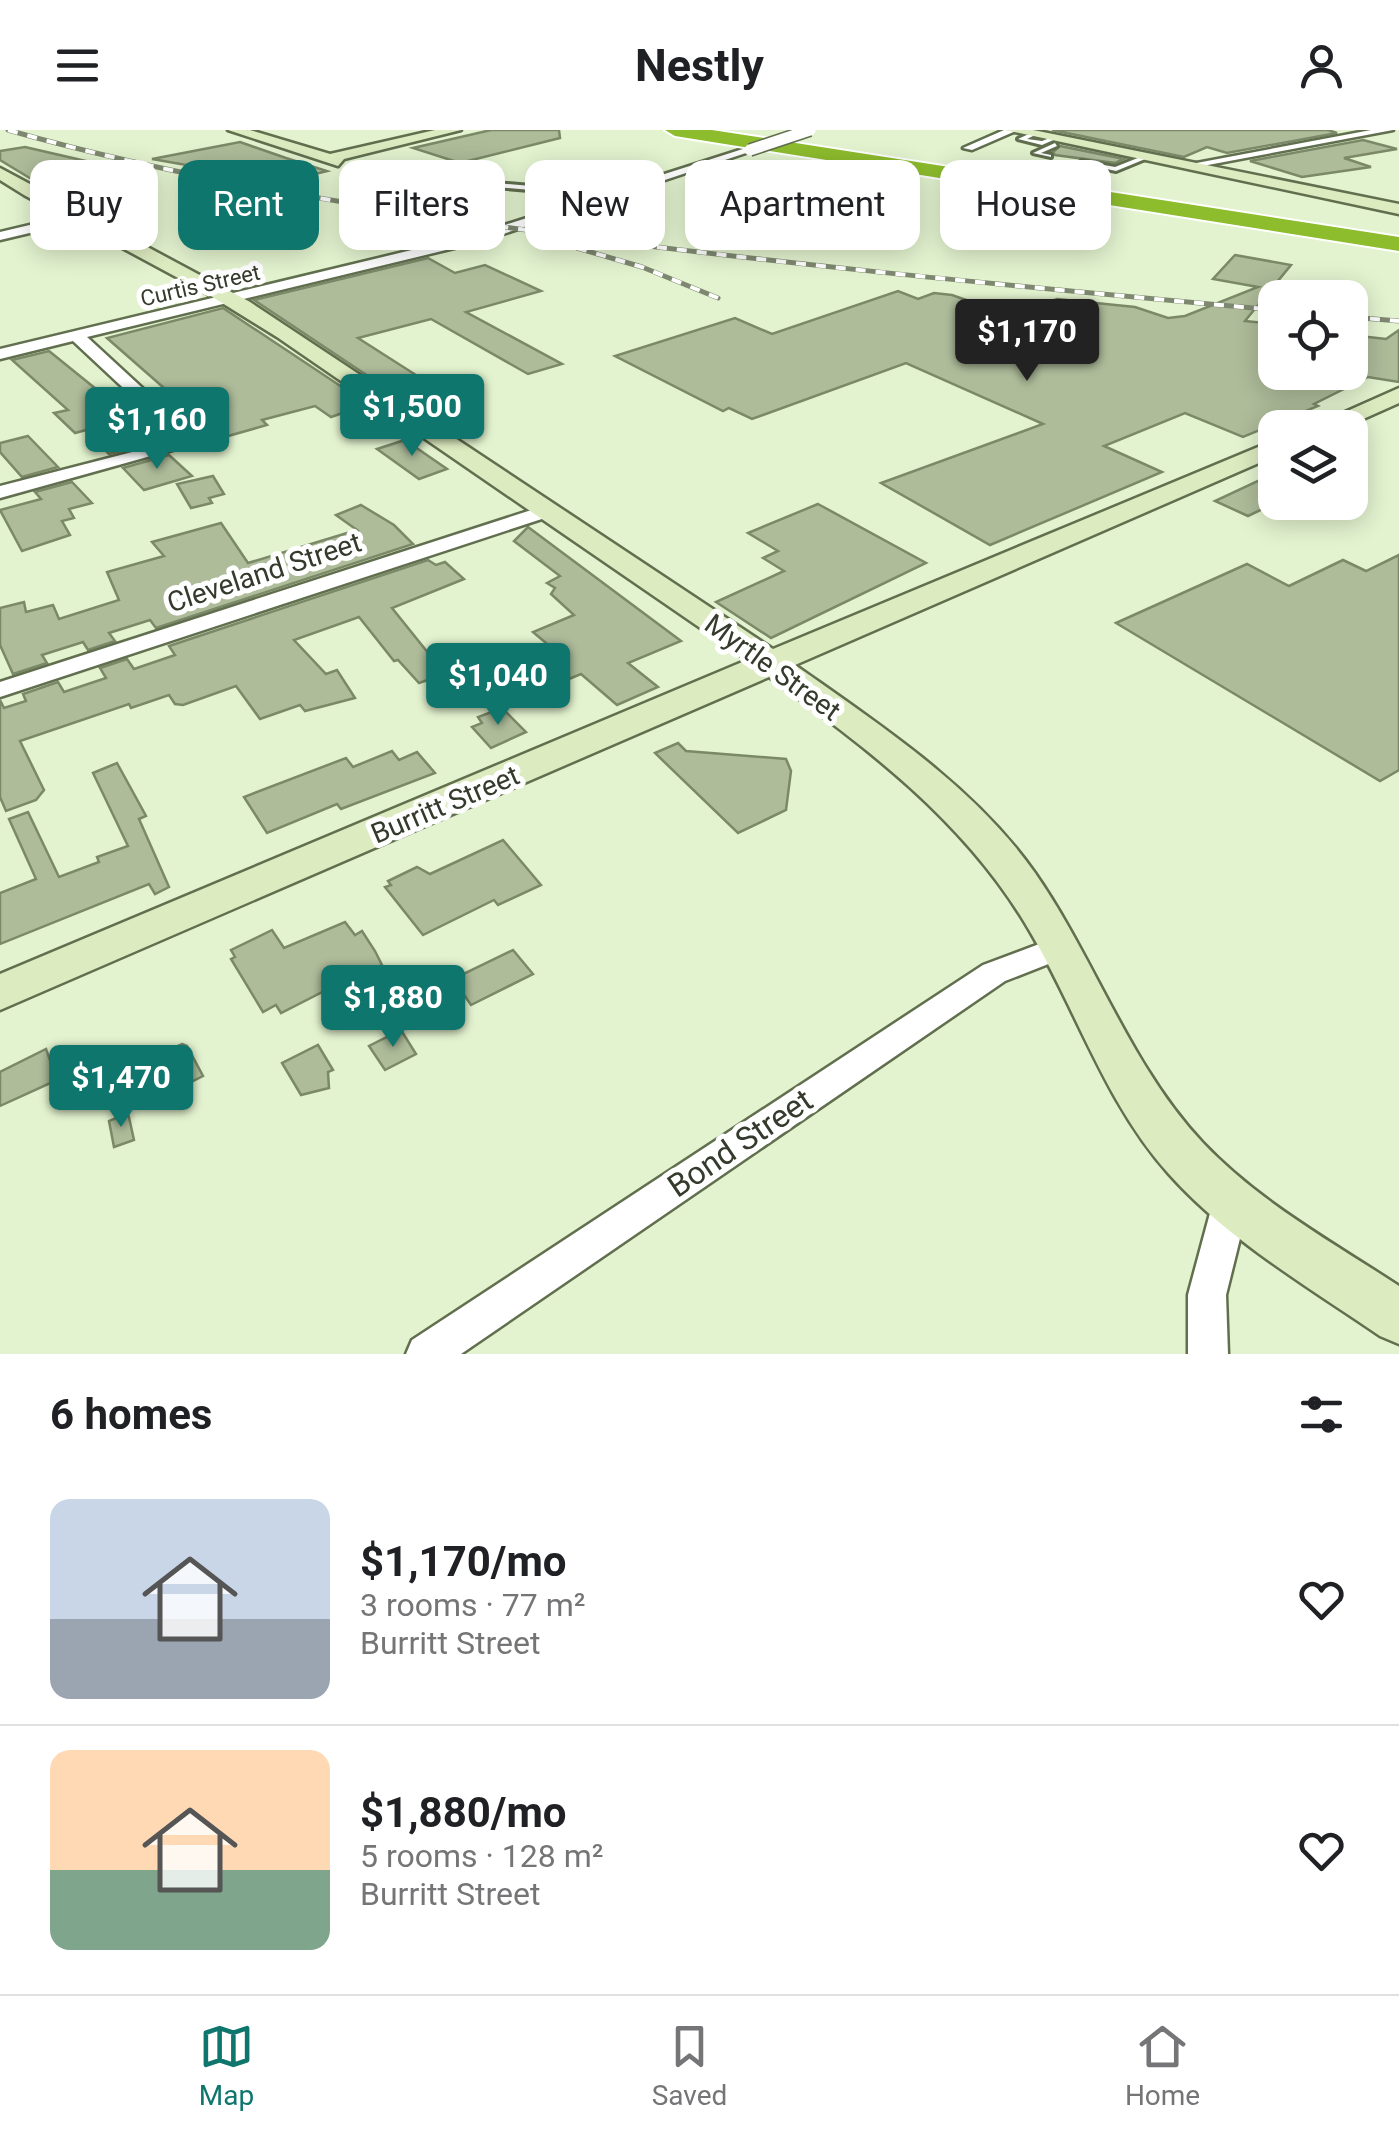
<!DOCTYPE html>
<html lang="en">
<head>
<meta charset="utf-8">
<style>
	:root { --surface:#fff; --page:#f6f6f6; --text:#202124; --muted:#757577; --line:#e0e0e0; --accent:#0f766e }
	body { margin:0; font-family:Roboto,sans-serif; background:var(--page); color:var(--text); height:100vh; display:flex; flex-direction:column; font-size:38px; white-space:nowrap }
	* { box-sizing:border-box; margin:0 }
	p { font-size:32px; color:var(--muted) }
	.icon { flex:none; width:55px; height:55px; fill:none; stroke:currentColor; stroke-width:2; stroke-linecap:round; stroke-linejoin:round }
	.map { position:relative; height:1224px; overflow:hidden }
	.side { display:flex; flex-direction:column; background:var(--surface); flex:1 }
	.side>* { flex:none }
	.banner { position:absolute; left:30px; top:30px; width:1340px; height:90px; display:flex; gap:20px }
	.fabs { position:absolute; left:1258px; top:150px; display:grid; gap:20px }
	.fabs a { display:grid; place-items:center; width:110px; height:110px; border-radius:20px; background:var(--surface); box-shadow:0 5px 25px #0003; font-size:50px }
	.price { position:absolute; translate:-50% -85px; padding:0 22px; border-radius:10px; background:var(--accent); color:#fff; font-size:32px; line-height:65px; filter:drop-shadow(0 2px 5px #0008) }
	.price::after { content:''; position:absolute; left:50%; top:60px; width:30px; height:22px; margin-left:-15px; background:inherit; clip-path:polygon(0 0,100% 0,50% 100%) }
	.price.current { background:#222; color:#fff }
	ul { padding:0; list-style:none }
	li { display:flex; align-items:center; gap:30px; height:250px; padding:0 50px }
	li+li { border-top:2px solid var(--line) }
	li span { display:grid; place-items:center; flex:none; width:280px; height:200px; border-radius:20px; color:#555 }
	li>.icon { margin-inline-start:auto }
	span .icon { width:120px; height:120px; fill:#fffc; stroke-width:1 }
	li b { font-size:42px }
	h2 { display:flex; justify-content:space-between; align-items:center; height:120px; padding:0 50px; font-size:42px }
	.chip { padding:0 35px; border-radius:20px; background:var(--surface); box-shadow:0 5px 25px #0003; font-size:35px; line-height:90px }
	.chip.current { background:var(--accent); color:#fff }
	header { display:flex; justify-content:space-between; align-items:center; height:130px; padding:0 50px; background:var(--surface); font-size:45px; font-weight:700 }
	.tabs { display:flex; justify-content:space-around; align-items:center; height:140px; border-top:2px solid var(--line); background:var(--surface); font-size:28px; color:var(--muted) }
	.tabs a { display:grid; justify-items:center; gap:5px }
	.tabs .current { color:var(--accent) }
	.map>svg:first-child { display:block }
	.building { fill:#aebc9a; stroke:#7b8968; stroke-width:2.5 }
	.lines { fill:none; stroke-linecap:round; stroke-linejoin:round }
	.lane-casing { stroke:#616f4f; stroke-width:6 }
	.street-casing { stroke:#616f4f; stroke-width:5 }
	.secondary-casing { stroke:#616f4f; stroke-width:5 }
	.highway-casing { stroke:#fff; stroke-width:4 }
	.lane { fill:#fff; fill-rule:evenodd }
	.street { fill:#fff; fill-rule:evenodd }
	.secondary { fill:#ddebc0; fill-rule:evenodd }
	.highway { fill:#8dbc2d; fill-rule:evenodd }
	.rail-casing { stroke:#7e8870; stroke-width:5 }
	.rail { stroke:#fff; stroke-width:4; stroke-dasharray:10; stroke-linecap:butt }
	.street-bridge-casing { stroke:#616f4f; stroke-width:14; stroke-linecap:butt }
	.street-bridge { stroke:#fff; stroke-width:11 }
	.labels { text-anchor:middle; stroke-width:10; stroke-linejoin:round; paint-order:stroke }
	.far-street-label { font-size:22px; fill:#343a2c; stroke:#fff }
	.street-label { font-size:28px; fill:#343a2c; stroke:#fff }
	.near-street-label { font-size:32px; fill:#343a2c; stroke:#fff }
</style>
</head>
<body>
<header><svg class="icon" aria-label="menu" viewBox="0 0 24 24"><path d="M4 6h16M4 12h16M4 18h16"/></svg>Nestly<svg class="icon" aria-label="person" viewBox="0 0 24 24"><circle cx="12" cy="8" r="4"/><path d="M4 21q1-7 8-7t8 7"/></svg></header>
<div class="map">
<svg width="1399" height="1224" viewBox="0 0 1399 1224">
	<rect width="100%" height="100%" fill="#e3f3cf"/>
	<g class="building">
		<polygon points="491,0 559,0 560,8 460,33 413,18"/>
		<polygon points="1052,0 1328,0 1337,3 1227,23 1207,17 1184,27"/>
		<polygon points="1363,10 1397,19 1344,28 1371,37 1302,47 1250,31"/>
		<polygon points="240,12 286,28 327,41 283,52 152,29"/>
		<polygon points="1060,16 1124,29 1115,33 1055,25 1053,22"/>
		<polygon points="25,17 116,38 38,53 0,30 0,21"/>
		<polygon points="766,32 816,43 739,71 692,60"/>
		<polygon points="1235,125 1291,135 1245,191 1275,194 1275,242 1350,242 1350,205 1386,209 1399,200 1399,252 1368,247 1314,274 1318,276 1243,307 1185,283 1104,316 1162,342 990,415 881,353 1043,294 906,233 752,289 729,278 723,281 615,226 735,188 772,204 898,161 918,169 934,163 952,165 1003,183 1033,172 1042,175 1057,169 1135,177 1168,188 1185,186 1258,157 1213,149"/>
		<polygon points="428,128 455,143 485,135 541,161 466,182 562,234 528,244 431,189 358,208 430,254 395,264 254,170"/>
		<polygon points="223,178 366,273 360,274 363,276 331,287 315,276 262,290 267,295 221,308 107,208"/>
		<polygon points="49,221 122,280 156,312 109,324 86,300 75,303 54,283 68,280 12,230"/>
		<polygon points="28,306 58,337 22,347 0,322 0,313"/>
		<polygon points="405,310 447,339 419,349 377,319"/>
		<polygon points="169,325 192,346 144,360 123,338"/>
		<polygon points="1275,343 1275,373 1248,386 1215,371"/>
		<polygon points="213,346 224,364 209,368 212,373 191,378 177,354"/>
		<polygon points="72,352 92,373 69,379 74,388 62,391 70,405 22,421 0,380 41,369 35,362"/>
		<polygon points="818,374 926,433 771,508 716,472 784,441 763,428 778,421 748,403"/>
		<polygon points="361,375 394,395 413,414 156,498 150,490 109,503 115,511 88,520 83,512 42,525 47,533 13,544 0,515 0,478 24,472 26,482 53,475 59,489 119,470 107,442 164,426 152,412 221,393 248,433 357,400 336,385"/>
		<polygon points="528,397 681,511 628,533 658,557 617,575 581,544 564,551 540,530 558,523 533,502 574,485 551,464 555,458 547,453 560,446 514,411"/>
		<polygon points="1399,425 1399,640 1380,651 1116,493 1247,434 1289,456 1343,430 1366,441"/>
		<polygon points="428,430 436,435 445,432 464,449 392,478 445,544 419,553 398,530 394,531 359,487 294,510 326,544 337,540 355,568 305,581 300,575 260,589 236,556 183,575 175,574 169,565 131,578 129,574 20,611 44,660 36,670 6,681 0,667 0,570 4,578 26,571 23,564 58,552 64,562 106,548 100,538 127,529 134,539 175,525 169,516"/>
		<polygon points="502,578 526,602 491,618 472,597 482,593 478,587"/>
		<polygon points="678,613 686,621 786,629 791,641 786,680 738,703 655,623"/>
		<polygon points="392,621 399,630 417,622 435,643 341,679 337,674 267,703 244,667 346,628 353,637"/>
		<polygon points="117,633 146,686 139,689 169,757 155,764 149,754 0,814 0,763 36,749 9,689 28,682 59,747 99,732 97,727 128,716 93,643"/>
		<polygon points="503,710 541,755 498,775 494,770 423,805 385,757 391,755 388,751 417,737 430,744"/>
		<polygon points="345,792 355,805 362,801 375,821 382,835 369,841 376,851 353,862 342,852 281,883 276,875 263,882 231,829 235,827 231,820 272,800 284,818"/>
		<polygon points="513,820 533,844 471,875 453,849"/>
		<polygon points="401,900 416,924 385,940 369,916"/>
		<polygon points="182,914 187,916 203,946 159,968 145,936 150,934 147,930"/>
		<polygon points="318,915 333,940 328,942 329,958 301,965 282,933"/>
		<polygon points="46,919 57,950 0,976 0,942"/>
		<polygon points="128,983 134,1010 114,1017 109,991"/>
	</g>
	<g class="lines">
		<defs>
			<g id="lane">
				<polygon points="1033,2 1035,5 1027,9 1042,11 1055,6 1058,8 1042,15 1018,9"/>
				<polygon points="1055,13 1057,16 1041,23 1051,25 1051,27 1033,23"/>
				<polygon points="1148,24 1150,27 1116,41 1079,33 1082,31 1115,37"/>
				<polygon points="412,46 613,63 616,65 613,67 412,50 351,60 348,58"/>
			</g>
			<g id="street">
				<polygon points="1004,0 1018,0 972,20 963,18"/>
				<polygon points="1371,0 1393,0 1192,38 1186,35"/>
				<polygon points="746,18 755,20 479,112 87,207 201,312 0,368 0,356 179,310 73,211 0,229 0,219 470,106"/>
				<polygon points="72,85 76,92 0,110 0,102"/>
				<polygon points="547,375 557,381 554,385 0,567 0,552"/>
				<polygon points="1063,805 1074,808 1078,816 1074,824 1005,851 461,1224 406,1224 412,1210 983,835"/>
				<polygon points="1231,1056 1244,1060 1249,1072 1226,1165 1228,1224 1188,1224 1188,1165 1213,1072 1218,1060"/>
			</g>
			<g id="secondary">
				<polygon points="228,0 250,0 330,24 435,0 461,0 344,29 338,36"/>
				<polygon points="1005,0 1033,0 1399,74 1399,84"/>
				<path d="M0 38 250 172 773 519 1275 310V326L795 535C880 595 975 657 1035 743 1095 829 1130 936 1203 1013 1259 1072 1332 1112 1399 1156V1214L1380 1206C1307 1156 1228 1110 1169 1044 1104 972 1075 875 1025 793 962 689 866 617 769 547L0 880V844L747 530 277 207 206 163 24 65 0 50Z"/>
				<polygon points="1399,258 1399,273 1343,298 1309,298"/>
			</g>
			<polygon id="highway" points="665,0 712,0 1399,107 1399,121 675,6"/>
		</defs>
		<use href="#lane" class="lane-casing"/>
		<use href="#street" class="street-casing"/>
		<use href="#secondary" class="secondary-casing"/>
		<use href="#highway" class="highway-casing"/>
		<use href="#lane" class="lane"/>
		<use href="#street" class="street"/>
		<use href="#secondary" class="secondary"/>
		<use href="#highway" class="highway"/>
		<defs>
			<g id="rail">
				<path d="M8 0C166 45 329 71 491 95 751 132 1013 156 1275 180"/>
				<polyline points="577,118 642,137 718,168"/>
				<polyline points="1350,187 1399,191"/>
			</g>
		</defs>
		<use href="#rail" class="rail-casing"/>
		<use href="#rail" class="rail"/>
		<defs>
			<polyline id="street-bridge" points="750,20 810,0"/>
		</defs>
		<use href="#street-bridge" class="street-bridge-casing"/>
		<use href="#street-bridge" class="street-bridge"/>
	</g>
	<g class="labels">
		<g class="far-street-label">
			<text transform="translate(200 155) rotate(-13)" y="8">Curtis Street</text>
		</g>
		<g class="street-label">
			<text transform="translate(264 442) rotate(-18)" y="10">Cleveland Street</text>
			<text transform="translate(773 537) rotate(36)" y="10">Myrtle Street</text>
			<text transform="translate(445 674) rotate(-23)" y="10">Burritt Street</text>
		</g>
		<g class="near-street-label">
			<text transform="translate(740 1013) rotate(-34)" y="11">Bond Street</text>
		</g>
	</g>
</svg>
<div class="fabs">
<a><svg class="icon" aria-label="locate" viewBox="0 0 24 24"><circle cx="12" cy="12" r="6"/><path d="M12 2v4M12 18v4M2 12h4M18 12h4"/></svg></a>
<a><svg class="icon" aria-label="layers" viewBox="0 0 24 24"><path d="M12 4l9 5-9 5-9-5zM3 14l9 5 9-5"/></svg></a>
</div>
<b class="price current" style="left:1027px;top:254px">$1,170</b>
<b class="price" style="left:412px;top:329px">$1,500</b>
<b class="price" style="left:157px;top:342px">$1,160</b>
<b class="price" style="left:498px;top:598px">$1,040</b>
<b class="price" style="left:393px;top:920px">$1,880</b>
<b class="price" style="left:121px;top:1000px">$1,470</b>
<div class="banner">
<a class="chip">Buy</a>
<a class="chip current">Rent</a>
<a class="chip">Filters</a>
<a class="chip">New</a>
<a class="chip">Apartment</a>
<a class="chip">House</a>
</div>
</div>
<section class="side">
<h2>6 homes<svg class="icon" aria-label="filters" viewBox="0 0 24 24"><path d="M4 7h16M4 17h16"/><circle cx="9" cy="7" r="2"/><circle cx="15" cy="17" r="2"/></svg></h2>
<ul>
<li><span style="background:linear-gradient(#c9d6e8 60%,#9aa5b1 0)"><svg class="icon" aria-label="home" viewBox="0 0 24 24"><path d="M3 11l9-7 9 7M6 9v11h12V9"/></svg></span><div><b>$1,170/mo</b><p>3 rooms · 77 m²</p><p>Burritt Street</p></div><svg class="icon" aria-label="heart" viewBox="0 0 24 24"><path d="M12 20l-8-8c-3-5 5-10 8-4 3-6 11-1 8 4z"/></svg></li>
<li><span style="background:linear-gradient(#ffd9b3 60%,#7fa58c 0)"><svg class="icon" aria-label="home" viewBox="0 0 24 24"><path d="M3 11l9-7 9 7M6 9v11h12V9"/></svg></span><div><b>$1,880/mo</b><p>5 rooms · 128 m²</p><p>Burritt Street</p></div><svg class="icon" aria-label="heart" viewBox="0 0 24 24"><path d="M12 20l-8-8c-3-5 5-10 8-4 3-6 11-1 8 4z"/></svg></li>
</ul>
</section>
<nav class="tabs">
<a class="current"><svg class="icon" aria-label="map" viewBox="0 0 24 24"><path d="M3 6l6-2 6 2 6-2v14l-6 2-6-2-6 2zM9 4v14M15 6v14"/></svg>Map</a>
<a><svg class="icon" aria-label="saved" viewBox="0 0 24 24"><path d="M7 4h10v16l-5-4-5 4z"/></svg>Saved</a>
<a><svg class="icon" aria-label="home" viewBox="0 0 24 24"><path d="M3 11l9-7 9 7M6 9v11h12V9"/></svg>Home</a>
</nav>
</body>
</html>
